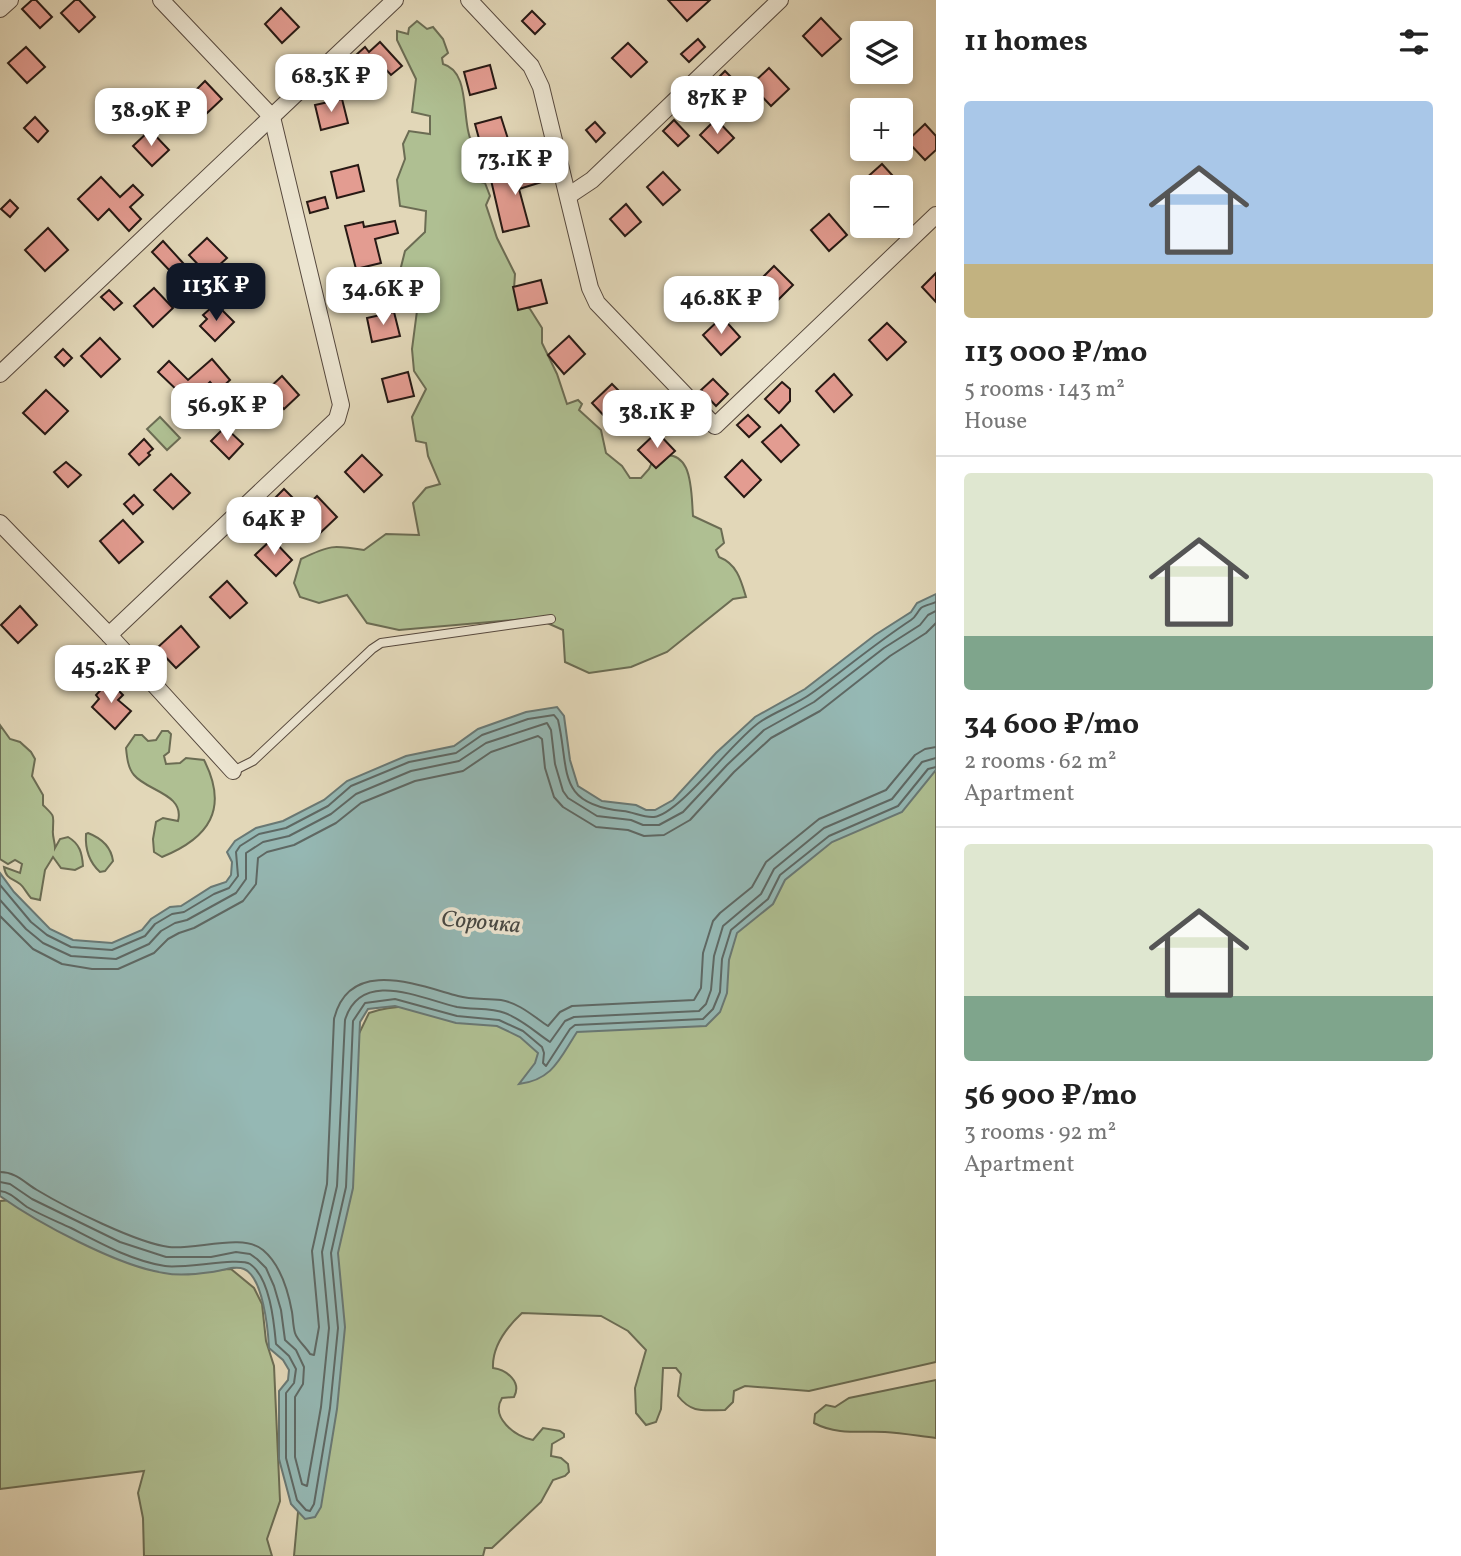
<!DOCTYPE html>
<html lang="en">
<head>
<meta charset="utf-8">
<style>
	:root { --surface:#fff; --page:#f6f6f6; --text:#222; --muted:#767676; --line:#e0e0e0; --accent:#111827 }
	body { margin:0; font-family:Vollkorn,serif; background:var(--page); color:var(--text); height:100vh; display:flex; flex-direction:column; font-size:26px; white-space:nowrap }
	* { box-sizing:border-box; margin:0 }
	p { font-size:23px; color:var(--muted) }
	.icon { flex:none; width:38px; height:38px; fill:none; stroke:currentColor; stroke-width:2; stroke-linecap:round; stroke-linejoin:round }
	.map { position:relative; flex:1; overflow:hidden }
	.side { display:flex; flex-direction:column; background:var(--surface); width:525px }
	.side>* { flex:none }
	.controls { position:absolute; left:850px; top:21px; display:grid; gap:14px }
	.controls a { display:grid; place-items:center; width:63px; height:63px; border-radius:7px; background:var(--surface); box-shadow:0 4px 10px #0003; font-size:35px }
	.price { position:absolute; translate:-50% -60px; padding:0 16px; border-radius:14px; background:#fff; color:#222; font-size:23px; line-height:46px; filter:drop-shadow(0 2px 4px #0008) }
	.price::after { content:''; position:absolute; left:50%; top:42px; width:21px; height:16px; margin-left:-10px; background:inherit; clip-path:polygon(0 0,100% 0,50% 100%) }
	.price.active { background:var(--accent); color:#fff }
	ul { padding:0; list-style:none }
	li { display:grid; align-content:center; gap:14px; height:371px; padding:0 28px }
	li+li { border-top:2px solid var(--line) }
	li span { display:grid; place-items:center; height:217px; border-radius:7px; color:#555 }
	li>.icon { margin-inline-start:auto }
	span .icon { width:126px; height:126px; fill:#fffc; stroke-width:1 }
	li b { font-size:30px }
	h2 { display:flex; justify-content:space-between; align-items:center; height:84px; padding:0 28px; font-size:30px }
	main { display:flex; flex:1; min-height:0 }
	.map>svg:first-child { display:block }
	.green { fill:#afbf92; stroke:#6b6c53; stroke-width:2 }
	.water { fill:#95b8b4; stroke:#697874; stroke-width:2 }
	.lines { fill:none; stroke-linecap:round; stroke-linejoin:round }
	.shore { stroke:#5e6864; stroke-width:2 }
	.building { fill:#e39c91; stroke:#271914; stroke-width:2 }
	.lane-casing { stroke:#56483d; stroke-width:10 }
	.street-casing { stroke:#56483d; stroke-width:18 }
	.lane { stroke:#ece5d1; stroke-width:8 }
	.street { stroke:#ece5d1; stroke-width:16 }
	.labels { text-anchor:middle; stroke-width:7; stroke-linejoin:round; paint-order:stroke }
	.water-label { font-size:23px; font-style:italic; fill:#484944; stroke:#ece5d1 }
</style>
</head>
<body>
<main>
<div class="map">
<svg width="936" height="1556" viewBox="0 0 936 1556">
	<rect width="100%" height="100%" fill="#e2d7b8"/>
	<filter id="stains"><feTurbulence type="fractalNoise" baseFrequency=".00286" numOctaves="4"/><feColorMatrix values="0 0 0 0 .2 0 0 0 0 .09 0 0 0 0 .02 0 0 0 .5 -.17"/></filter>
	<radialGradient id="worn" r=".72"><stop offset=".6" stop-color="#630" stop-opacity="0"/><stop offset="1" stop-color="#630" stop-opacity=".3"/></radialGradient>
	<g class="green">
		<path d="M417 21 427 29 433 27 443 39 448 53 442 58 443 64C472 72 460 122 473 145 478 153 484 160 488 169L480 176V182L485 183 490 196 486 205 497 238 515 274 514 289 521 303 530 309 542 328V343L557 374 567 404 578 400 582 404 579 410 601 430 606 453 622 466 630 478H641L649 469 654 458C694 443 691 492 693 516L721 529 724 543 716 550 719 557C737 564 741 580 746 597L733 599 667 652 631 667 589 673 565 662 563 630 536 618 399 630 367 623 347 595 319 603 300 597 294 583 301 559C330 545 333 545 364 550L386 534 419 535 413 503 426 488 440 484 428 456 426 443 416 441 412 417 426 389 414 371 412 349 420 288 400 271 405 251 425 232 426 211 400 206 397 180 405 159 403 144 409 131 430 134V116L412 112 416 79 397 40V31L408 34 409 28Z"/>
		<polygon points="160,417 180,438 167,450 147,429"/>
		<path d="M0 725 10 739 20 742 31 752 35 759 32 776 43 795V805C56 818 53 814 53 830 52 835 55 842 55 848L60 839 68 837C80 844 82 853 83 866L75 870 61 868 53 857 45 870 40 900 31 898C27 894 24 887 20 884 12 878 6 879 4 867L20 873 22 864 15 860 8 864 0 859Z"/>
		<path d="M162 731H168L171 734 169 752 164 756 166 764 180 763 186 758 204 760C229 809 209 838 162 857L154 852 153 839 156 822 163 818 178 821C185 794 147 791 134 775 128 768 127 758 126 748L135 735H142L148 741 156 740Z"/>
		<path d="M936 756V1362L809 1391 745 1386 734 1391 733 1402 725 1410C704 1410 692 1414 678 1396L681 1374 676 1368H663L661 1409 656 1422 646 1425 636 1413 635 1388 646 1350 628 1331 601 1316 522 1313C507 1327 492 1347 493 1368 507 1370 522 1382 514 1397L502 1398C490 1418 515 1436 533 1440L543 1428 560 1431 564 1434V1437L552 1444 551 1456 561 1458 568 1464 569 1472 565 1476 553 1480 541 1502 492 1548H485L483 1556H294L299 1501 332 1257 352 1048 369 1013C425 992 499 1026 552 1043L718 932Z"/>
		<path d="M88 833C101 838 111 846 113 861L105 871 100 872C89 862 85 849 86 834Z"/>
		<polygon points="12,1200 214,1270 231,1269 254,1288 262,1304 266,1341 274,1366 280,1501 267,1539 272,1556 144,1556 143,1518 138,1493 144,1471 0,1489 0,1201"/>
		<path d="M936 1380V1438C919 1436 902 1433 885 1432 861 1431 836 1435 814 1423L815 1414 826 1405 835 1407 849 1398Z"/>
	</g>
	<path class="water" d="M936 594V770L902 812 832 842 785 880 773 904 737 933 729 960 727 993 720 1012 706 1026 577 1032C560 1058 553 1080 519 1084L535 1063 538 1053 520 1037 497 1026 456 1023 395 1006 368 1009 360 1022 353 1188 338 1253 345 1327 337 1409 321 1507 315 1517 305 1519 291 1504 279 1459V1391L288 1380 289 1370 283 1360 269 1348C268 1329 263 1277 244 1269 234 1265 222 1271 212 1272 198 1274 178 1276 164 1273 118 1266 38 1223 0 1196V873L14 892 50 929 73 940 112 943 142 930 151 919 170 907 181 906 211 887 226 882 231 875 232 862 227 852 235 841 256 828 283 821 324 800 347 781 406 756 454 746 478 729 526 712 557 707 564 716 570 760 578 786 602 801 636 805 646 810H655L673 800 716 753 755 717 805 689 875 635 911 612 917 603Z"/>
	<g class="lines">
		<g class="shore">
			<path d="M0 885 31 922 47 935 71 947 112 950 145 936 155 924 172 914 184 912 214 894 229 888 238 876 236 852 240 846 259 834 286 828 328 806 351 786 409 762 456 753 482 735 528 719 554 715 558 720C570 770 555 804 623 811 634 812 643 818 654 817 680 814 733 740 760 722 776 711 796 705 812 693 845 669 876 643 911 620 916 617 917 612 921 608 925 605 932 604 936 602"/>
			<polyline points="0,900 26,929 43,943 71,956 116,959 149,944 161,931 175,923 187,920 236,893 246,879 246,853 263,842 289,836 331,814 356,794 411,771 459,761 486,743 547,723 551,730 555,764 563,791 568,798 597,816 631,820 643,825 659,825 683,812 727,765 764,730 814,702 884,648 920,625 928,615 936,611"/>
			<polyline points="0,916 33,949 62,964 92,969 118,969 154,953 168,939 179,933 194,928 243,901 256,884 258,858 267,852 294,845 336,823 361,803 415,781 463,771 491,752 538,736 542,739 545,768 554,797 563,807 596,827 628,830 644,836 664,835 690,820 734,772 771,738 820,711 890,656 926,633 936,623"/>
			<path d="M0 1172C16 1172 25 1183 37 1190 67 1208 137 1243 169 1247 196 1250 243 1233 263 1250 281 1265 288 1290 292 1312 293 1318 293 1326 295 1333 297 1340 306 1347 310 1354L314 1355 319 1327 312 1251 327 1184 334 1019C349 957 417 985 458 996 472 1000 487 998 501 1000 519 1003 533 1016 548 1026L560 1012 572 1006 694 1000 701 988 703 953 713 921 720 913 752 887 766 862 819 819 886 790 915 755 925 749 936 747"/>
			<path d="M0 1182 10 1184 32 1199 120 1242 166 1257H211L236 1252 250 1254 257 1259 266 1268 274 1286 281 1310 285 1340 296 1350 304 1367 303 1384 295 1397V1457L302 1484 307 1486 321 1407 329 1328 322 1252 337 1186 345 1020C361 968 422 999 457 1007 473 1010 491 1007 505 1013 523 1020 535 1032 550 1042L565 1021 574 1017 699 1011 706 1004 711 990 714 956 723 926 761 894 774 869 824 828 892 799 922 762 936 758"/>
			<path d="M0 1191C11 1192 18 1201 27 1207 41 1215 56 1221 71 1228 100 1243 132 1261 165 1266 184 1269 239 1257 250 1264 270 1278 274 1322 276 1344L289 1356 296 1369 294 1383 286 1393V1458L297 1500 306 1510 310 1511 314 1504 330 1408 338 1328 331 1253 346 1187 353 1021 365 1003 395 999 457 1016 499 1020 523 1031 542 1047 544 1053 543 1063 546 1066 570 1029 575 1025 703 1019 713 1009 720 992 722 959 731 930 768 899 780 875 829 836 898 806 928 769 936 767"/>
		</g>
	</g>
	<g class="building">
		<polygon points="32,0 36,0 52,17 40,28 22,9"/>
		<polygon points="75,0 79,0 95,17 79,32 61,13"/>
		<polygon points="668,0 710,0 687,21"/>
		<polygon points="281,8 299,27 282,43 265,24"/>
		<polygon points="532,11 545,24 535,34 522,21"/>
		<polygon points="821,18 841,39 822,56 803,36"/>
		<polygon points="698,39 705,47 689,62 681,54"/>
		<polygon points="380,42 402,66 391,75 378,61 351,87 337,72 365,47 369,52"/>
		<polygon points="628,43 647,62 631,77 612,58"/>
		<polygon points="26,47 45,67 27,83 8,63"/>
		<polygon points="490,65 496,88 470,95 464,72"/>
		<polygon points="769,68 789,89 771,106 751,85"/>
		<polygon points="725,71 740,86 730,95 716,80"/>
		<polygon points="205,81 222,99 206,114 189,97"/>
		<polygon points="342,99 348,123 321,130 315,105"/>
		<polygon points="35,117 48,131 38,142 24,128"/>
		<polygon points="501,117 508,139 481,146 475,124"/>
		<polygon points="716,119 734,138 718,153 700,135"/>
		<polygon points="674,120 689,136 678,146 663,131"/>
		<polygon points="595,122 605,133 596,142 586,130"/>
		<polygon points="925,124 936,136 936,150 925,160 907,141"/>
		<polygon points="150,130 169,150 152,166 133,146"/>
		<polygon points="882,164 903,187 870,187 864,180"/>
		<polygon points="358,165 364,191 337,198 331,172"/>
		<polygon points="544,166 548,180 519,189 529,226 503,232 491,180"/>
		<polygon points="663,172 680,190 663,205 647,187"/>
		<polygon points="101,177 120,197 133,185 143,195 130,207 141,219 129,231 109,209 98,220 78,199"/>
		<polygon points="325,197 328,208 310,213 307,202"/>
		<polygon points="10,200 18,208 10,217 1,209"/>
		<polygon points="626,204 641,222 625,236 610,219"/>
		<polygon points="829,214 847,235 829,251 811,230"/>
		<polygon points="395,221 398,233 375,239 381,263 356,269 345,226 363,222 364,227"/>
		<polygon points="48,228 68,250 45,271 25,250"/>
		<polygon points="207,238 227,258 208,275 189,255"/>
		<polygon points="163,241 183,263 172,273 152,252"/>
		<polygon points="774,266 793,285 776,302 757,283"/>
		<polygon points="936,273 936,302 922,287"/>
		<polygon points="686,279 698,293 688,302 676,289"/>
		<polygon points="541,280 547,303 518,310 513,287"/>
		<polygon points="346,282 351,301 333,306 328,286"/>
		<polygon points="154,288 173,308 153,327 134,306"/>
		<polygon points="109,290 122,303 114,310 101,297"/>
		<polygon points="219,307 234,322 215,341 200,326 207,319 203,315 211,308 214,312"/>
		<polygon points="394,312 400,336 372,342 367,318"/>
		<polygon points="722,317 740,337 721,355 703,335"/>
		<polygon points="887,323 906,342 887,360 869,340"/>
		<polygon points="569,336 585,354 564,374 548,355"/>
		<polygon points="100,338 120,359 101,377 81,356"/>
		<polygon points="63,349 72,358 64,366 55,357"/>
		<polygon points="212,359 230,380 218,391 210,382 185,407 175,397 179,392 158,372 169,361 188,380"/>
		<polygon points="408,372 414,396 388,402 382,379"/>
		<polygon points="834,374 852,395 834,412 816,391"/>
		<polygon points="282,376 299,395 284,409 266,391"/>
		<polygon points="713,379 728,394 716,406 701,390"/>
		<polygon points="782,382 790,389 790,401 779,413 765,399"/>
		<polygon points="612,384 630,402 609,421 592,403"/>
		<polygon points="46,390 68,411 45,434 23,413"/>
		<polygon points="748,415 760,427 749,437 737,425"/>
		<polygon points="781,425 799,445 781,462 762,442"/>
		<polygon points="225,427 243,444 229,459 211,441"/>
		<polygon points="657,432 675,451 656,468 638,450"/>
		<polygon points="144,439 153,449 148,453 150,455 139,465 129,454"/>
		<polygon points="362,455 382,475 364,492 345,472"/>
		<polygon points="742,460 761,480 744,497 725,477"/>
		<polygon points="66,462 81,475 68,487 54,472"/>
		<polygon points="171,474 190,493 173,509 154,490"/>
		<polygon points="284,489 294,499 285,508 275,498"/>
		<polygon points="134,495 143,505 133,514 124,504"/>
		<polygon points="317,496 337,517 319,534 299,514"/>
		<polygon points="123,520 143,542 119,563 100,541"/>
		<polygon points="272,539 292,560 276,576 255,555"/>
		<polygon points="227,581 247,603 230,618 210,597"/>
		<polygon points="20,606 37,625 18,643 1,625"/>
		<polygon points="181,626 199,647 176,668 157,648"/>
		<polygon points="109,681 123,695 118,700 131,711 115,729 92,707 99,699 96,695"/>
	</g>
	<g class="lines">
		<defs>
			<polyline id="lane" points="233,771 253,761 372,649 381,643 551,619"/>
			<g id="street">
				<polyline points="469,0 531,66 541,87 590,288 597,303 715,426 936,215"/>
				<polyline points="0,9 10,0"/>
				<polyline points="568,196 592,180 780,0"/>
				<polyline points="0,374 395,0"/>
				<polyline points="0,523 109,635 233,771"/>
				<polyline points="109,635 337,419 341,405 272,117 161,0"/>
			</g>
		</defs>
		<use href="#lane" class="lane-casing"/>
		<use href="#street" class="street-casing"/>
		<use href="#lane" class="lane"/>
		<use href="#street" class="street"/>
	</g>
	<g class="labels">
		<g class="water-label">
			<text transform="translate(481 921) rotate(5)" y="8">Сорочка</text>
		</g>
	</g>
	<rect width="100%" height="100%" filter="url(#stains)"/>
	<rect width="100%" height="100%" fill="url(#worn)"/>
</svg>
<div class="controls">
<a><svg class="icon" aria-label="layers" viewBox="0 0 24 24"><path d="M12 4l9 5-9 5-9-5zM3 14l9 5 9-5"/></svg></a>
<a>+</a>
<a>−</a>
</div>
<b class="price" style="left:331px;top:114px">68.3K ₽</b>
<b class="price" style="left:717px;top:136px">87K ₽</b>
<b class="price" style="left:151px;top:148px">38.9K ₽</b>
<b class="price" style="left:515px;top:197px">73.1K ₽</b>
<b class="price active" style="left:216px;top:323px">113K ₽</b>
<b class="price" style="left:383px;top:327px">34.6K ₽</b>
<b class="price" style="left:721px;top:336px">46.8K ₽</b>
<b class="price" style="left:227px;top:443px">56.9K ₽</b>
<b class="price" style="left:657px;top:450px">38.1K ₽</b>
<b class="price" style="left:274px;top:557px">64K ₽</b>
<b class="price" style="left:111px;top:705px">45.2K ₽</b>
</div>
<section class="side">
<h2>11 homes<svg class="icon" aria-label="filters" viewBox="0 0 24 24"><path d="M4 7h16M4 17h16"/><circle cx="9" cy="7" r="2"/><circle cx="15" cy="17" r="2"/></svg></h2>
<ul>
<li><span style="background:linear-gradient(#a9c7e8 75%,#c2b280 0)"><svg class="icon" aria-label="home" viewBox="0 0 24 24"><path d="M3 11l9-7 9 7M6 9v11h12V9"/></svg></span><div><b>113 000 ₽/mo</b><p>5 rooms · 143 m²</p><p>House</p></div></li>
<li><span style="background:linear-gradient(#dfe7d0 75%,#7fa58c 0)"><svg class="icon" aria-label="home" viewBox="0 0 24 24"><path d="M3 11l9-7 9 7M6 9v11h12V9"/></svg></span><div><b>34 600 ₽/mo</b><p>2 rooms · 62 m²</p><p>Apartment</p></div></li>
<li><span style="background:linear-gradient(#dfe7d0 70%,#7fa58c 0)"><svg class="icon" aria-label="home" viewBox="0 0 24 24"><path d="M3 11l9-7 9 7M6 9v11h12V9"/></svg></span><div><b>56 900 ₽/mo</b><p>3 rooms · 92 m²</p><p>Apartment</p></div></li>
</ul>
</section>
</main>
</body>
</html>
